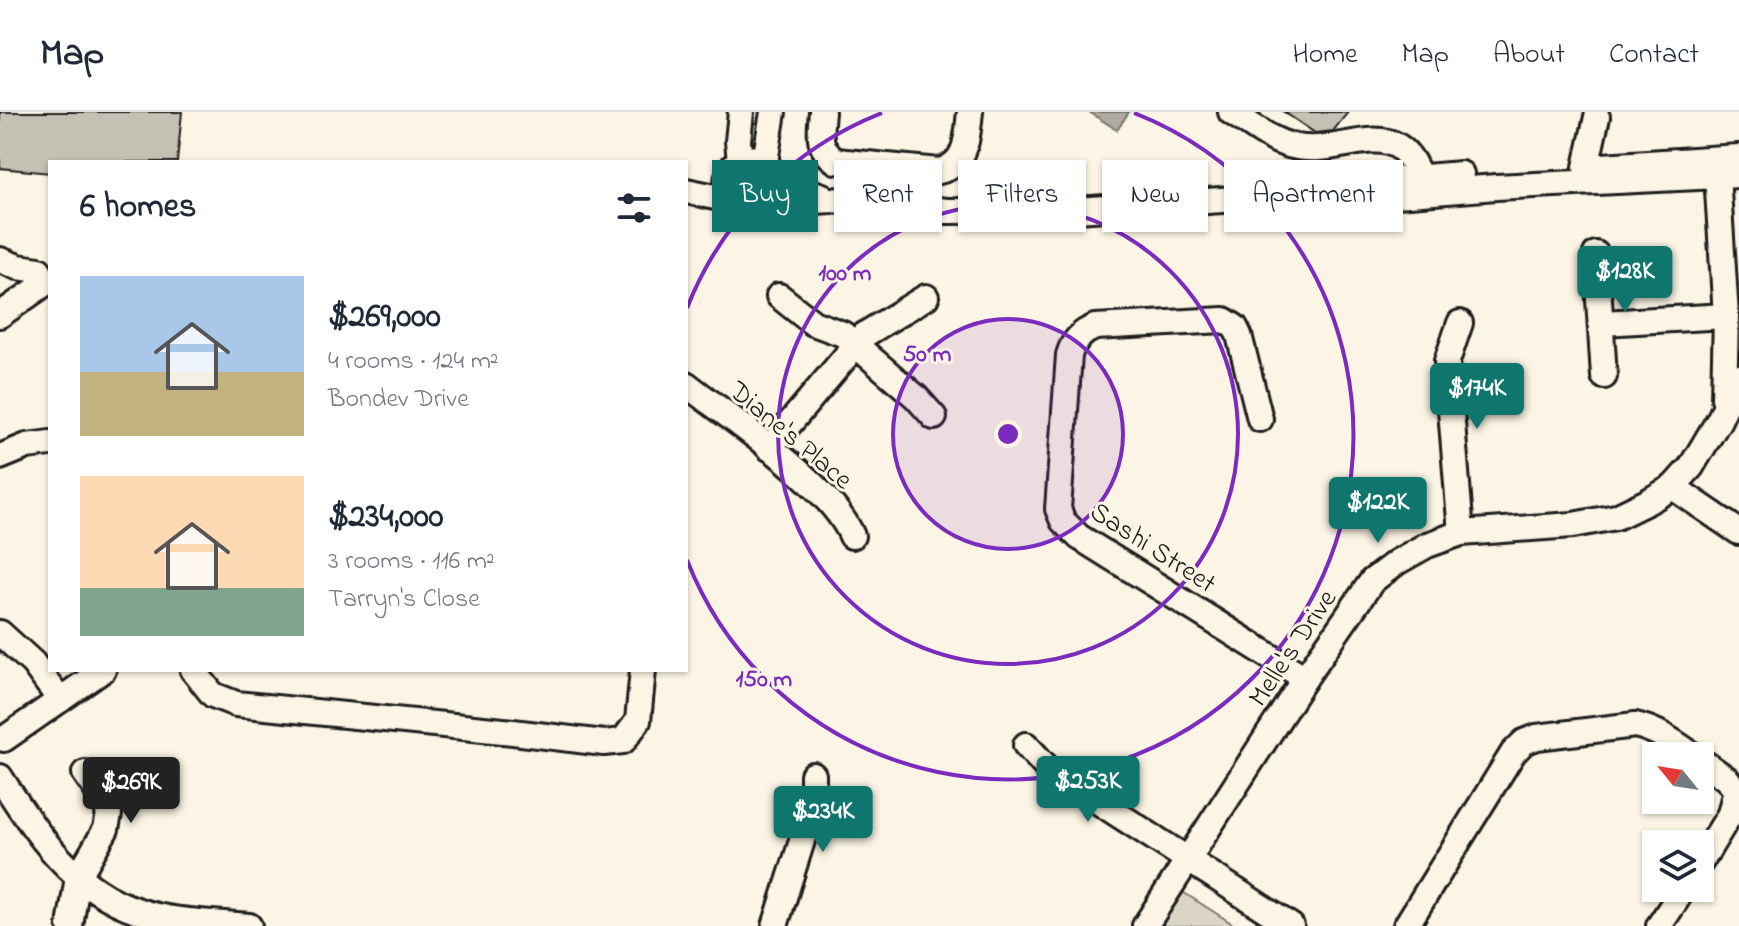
<!DOCTYPE html>
<html lang="en">
<head>
<meta charset="utf-8">
<style>
	:root { --surface:#fff; --page:#f2f2f3; --text:#1f2937; --muted:#747a83; --line:#e0e1e3; --accent:#0f766e }
	body { margin:0; font-family:"Indie Flower",sans-serif; background:var(--page); color:var(--text); height:100vh; display:flex; flex-direction:column; font-size:30px; white-space:nowrap }
	* { box-sizing:border-box; margin:0 }
	p { font-size:26px; color:var(--muted) }
	.icon { flex:none; width:44px; height:44px; fill:none; stroke:currentColor; stroke-width:2; stroke-linecap:round; stroke-linejoin:round }
	.map { position:relative; flex:1; overflow:hidden }
	.side { position:absolute; left:48px; top:48px; width:640px; height:512px; display:flex; flex-direction:column; background:var(--surface); border-radius:0px; box-shadow:0 2px 6px #0004 }
	.side>* { flex:none }
	.guide { position:absolute; left:712px; top:48px; width:760px; height:72px; display:flex; gap:16px }
	.needle { width:52px; rotate:300deg }
	.buttons { position:absolute; left:1642px; top:630px; display:grid; gap:16px }
	.buttons a { display:grid; place-items:center; width:72px; height:72px; border-radius:0px; background:var(--surface); box-shadow:0 2px 6px #0004; font-size:40px }
	.price { position:absolute; translate:-50% -68px; padding:0 18px; border-radius:8px; background:var(--accent); color:#fff; font-size:26px; line-height:52px; filter:drop-shadow(0 2px 4px #0008) }
	.price::after { content:''; position:absolute; left:50%; top:48px; width:24px; height:18px; margin-left:-12px; background:inherit; clip-path:polygon(0 0,100% 0,50% 100%) }
	.price.active { background:#222; color:#fff }
	ul { padding:0; list-style:none }
	li { display:flex; align-items:center; gap:24px; height:200px; padding:0 32px }
	li span { display:grid; place-items:center; flex:none; width:224px; height:160px; border-radius:0px; color:#555 }
	li>.icon { margin-inline-start:auto }
	span .icon { width:96px; height:96px; fill:#fffc; stroke-width:1 }
	li b { font-size:34px }
	h2 { display:flex; justify-content:space-between; align-items:center; height:96px; padding:0 32px; font-size:34px }
	.tag { padding:0 28px; border-radius:0px; background:var(--surface); box-shadow:0 2px 6px #0004; font-size:28px; line-height:72px }
	.tag.active { background:var(--accent); color:#fff }
	header { display:flex; align-items:center; gap:48px; box-sizing:border-box; height:112px; padding:0 40px; background:var(--surface); border-bottom:2px solid var(--line) }
	header strong { font-size:38px }
	nav { display:flex; gap:44px; margin-inline-start:auto; font-size:28px }
	.map>svg:first-child { display:block }
	.green { fill:#dbd5c8; stroke:#7c7872; stroke-width:2 }
	.water { fill:#b0aba1; stroke:#75726c; stroke-width:2 }
	.building { fill:#c4c0b3; stroke:#1c1c1c; stroke-width:2 }
	.lines { fill:none; stroke-linecap:round; stroke-linejoin:round }
	.minor-casing { stroke:#1c1c1c; stroke-width:30 }
	.minor { stroke:#fcf5e5; stroke-width:24 }
	.ring { fill:none; stroke:#7b2cbf; stroke-width:4 }
	.labels { text-anchor:middle; stroke-width:6; stroke-linejoin:round; paint-order:stroke }
	.street-label { font-size:28px; fill:#1c1c1c; stroke:#fcf5e5 }
	.centre { fill:#7b2cbf; stroke:#fcf5e5; stroke-width:4 }
	.ring-label { font-size:24px; text-anchor:middle; font-weight:bold; fill:#7b2cbf; stroke:#fcf5e5; stroke-width:6; stroke-linejoin:round; paint-order:stroke }
</style>
</head>
<body>
<header>
<strong>Map</strong>
<nav><a>Home</a><a>Map</a><a>About</a><a>Contact</a></nav>
</header>
<div class="map">
<svg width="1739" height="814" viewBox="0 0 1739 814">
	<rect width="100%" height="100%" fill="#fcf5e5"/>
	<filter id="ink" filterUnits="userSpaceOnUse"><feTurbulence type="fractalNoise" baseFrequency=".0125" numOctaves="2"/><feDisplacementMap in="SourceGraphic" scale="16" xChannelSelector="R" yChannelSelector="G"/><feConvolveMatrix kernelMatrix="1 2 1 2 8 2 1 2 1" color-interpolation-filters="sRGB"/></filter>
	<g filter="url(#ink)">
		<polygon class="green" points="1178,777 1236,814 1156,814"/>
		<polygon class="water" points="1089,0 1129,0 1117,18"/>
		<g class="building">
			<polygon points="0,0 182,0 177,50 50,50 50,61 0,56"/>
			<polygon points="1284,0 1348,0 1333,19 1315,21"/>
		</g>
		<g class="lines">
			<defs>
				<g id="minor">
					<path d="M822 0C820 21 817 36 836 49L939 59C968 53 967 24 970 0"/>
					<path d="M1231 0C1252 13 1272 31 1297 35 1345 44 1396 0 1419 64"/>
					<polyline points="1716,47 1726,204 1724,286"/>
					<polyline points="740,49 738,29 741,0"/>
					<polyline points="765,50 773,0"/>
					<polyline points="1602,54 1739,45"/>
					<polyline points="1586,55 1597,5"/>
					<path d="M775 63C777 78 771 93 754 95 727 98 717 61 740 49 746 46 753 46 759 47 768 50 770 58 776 64 788 74 807 78 822 84"/>
					<polyline points="1378,69 1461,62"/>
					<polyline points="686,79 735,89"/>
					<polyline points="764,92 832,88 947,99 1077,98 1323,81 1372,85 1496,75 1739,63"/>
					<polyline points="1596,142 1604,264"/>
					<polyline points="0,148 18,155 39,158"/>
					<polyline points="779,184 813,211 843,222 916,285 934,305"/>
					<polyline points="0,203 50,168"/>
					<polyline points="1460,211 1447,249 1461,421"/>
					<polyline points="1602,211 1726,204"/>
					<path d="M686 272C732 308 830 372 852 424"/>
					<path d="M1260 307 1239 223 1235 215 1224 208 1095 215C1082 220 1073 229 1069 243L1058 397 1063 409 1079 425 1305 566"/>
					<polyline points="769,336 864,223 926,185"/>
					<polyline points="0,345 27,334 50,331"/>
					<polyline points="1673,375 1739,420"/>
					<polyline points="0,521 33,551 60,588"/>
					<polyline points="193,558 213,583 236,592 513,620 604,631 623,629 638,609 643,558"/>
					<polyline points="4,627 103,558"/>
					<polyline points="1026,633 1049,658 1291,814"/>
					<polyline points="1700,648 1727,667 1736,678 1730,702 1700,751"/>
					<path d="M0 665C36 721 73 778 139 799 173 811 213 810 249 814"/>
					<polyline points="70,814 78,765 106,717 109,702 105,690 85,661"/>
					<polyline points="775,814 813,694 813,663"/>
					<polyline points="1145,814 1305,566 1372,469 1397,450 1427,433 1461,421 1573,413 1616,405 1647,390 1673,375 1691,355 1719,308 1739,265"/>
					<path d="M1406 814 1513 641 1524 630 1537 625 1635 613C1658 618 1675 631 1694 644"/>
					<polyline points="1659,814 1684,776"/>
				</g>
			</defs>
			<use href="#minor" class="minor-casing"/>
			<use href="#minor" class="minor"/>
		</g>
	</g>
	<circle cx="1008" cy="322" r="115" fill="#7b2cbf" fill-opacity=".12"/>
	<g class="ring">
		<circle cx="1008" cy="322" r="115"/>
		<circle cx="1008" cy="322" r="230"/>
		<path d="M687 196A345 345 0 0 1 882 1M1134 1A345 345 0 1 1 687 448"/>
	</g>
	<g class="labels">
		<g class="street-label">
			<text transform="translate(792 322) rotate(40)" y="10">Diane's Place</text>
			<text transform="translate(1154 434) rotate(33)" y="10">Sashi Street</text>
			<text transform="translate(1291 535) rotate(-56)" y="10">Melle's Drive</text>
		</g>
	</g>
	<circle cx="1008" cy="322" r="12" class="centre"/>
	<g class="ring-label">
		<text x="845" y="168">100 m</text>
		<text x="927" y="249">50 m</text>
		<text x="764" y="574">150 m</text>
	</g>
</svg>
<div class="buttons">
<a><svg class="needle" viewBox="-14 -14 28 28"><path d="M0-13l5 13h-10z" fill="#e53935"/><path d="M0 13l5-13h-10z" fill="#747a83"/></svg></a>
<a><svg class="icon" aria-label="layers" viewBox="0 0 24 24"><path d="M12 4l9 5-9 5-9-5zM3 14l9 5 9-5"/></svg></a>
</div>
<b class="price" style="left:1625px;top:202px">$128K</b>
<b class="price" style="left:1477px;top:319px">$174K</b>
<b class="price" style="left:1378px;top:433px">$122K</b>
<b class="price" style="left:1088px;top:712px">$253K</b>
<b class="price active" style="left:131px;top:713px">$269K</b>
<b class="price" style="left:823px;top:742px">$234K</b>
<div class="guide">
<a class="tag active">Buy</a>
<a class="tag">Rent</a>
<a class="tag">Filters</a>
<a class="tag">New</a>
<a class="tag">Apartment</a>
</div>
<section class="side">
<h2>6 homes<svg class="icon" aria-label="filters" viewBox="0 0 24 24"><path d="M4 7h16M4 17h16"/><circle cx="9" cy="7" r="2"/><circle cx="15" cy="17" r="2"/></svg></h2>
<ul>
<li><span style="background:linear-gradient(#a9c7e8 60%,#c2b280 0)"><svg class="icon" aria-label="home" viewBox="0 0 24 24"><path d="M3 11l9-7 9 7M6 9v11h12V9"/></svg></span><div><b>$269,000</b><p>4 rooms · 124 m²</p><p>Bondev Drive</p></div></li>
<li><span style="background:linear-gradient(#ffd9b3 70%,#7fa58c 0)"><svg class="icon" aria-label="home" viewBox="0 0 24 24"><path d="M3 11l9-7 9 7M6 9v11h12V9"/></svg></span><div><b>$234,000</b><p>3 rooms · 116 m²</p><p>Tarryn's Close</p></div></li>
</ul>
</section>
</div>
</body>
</html>
